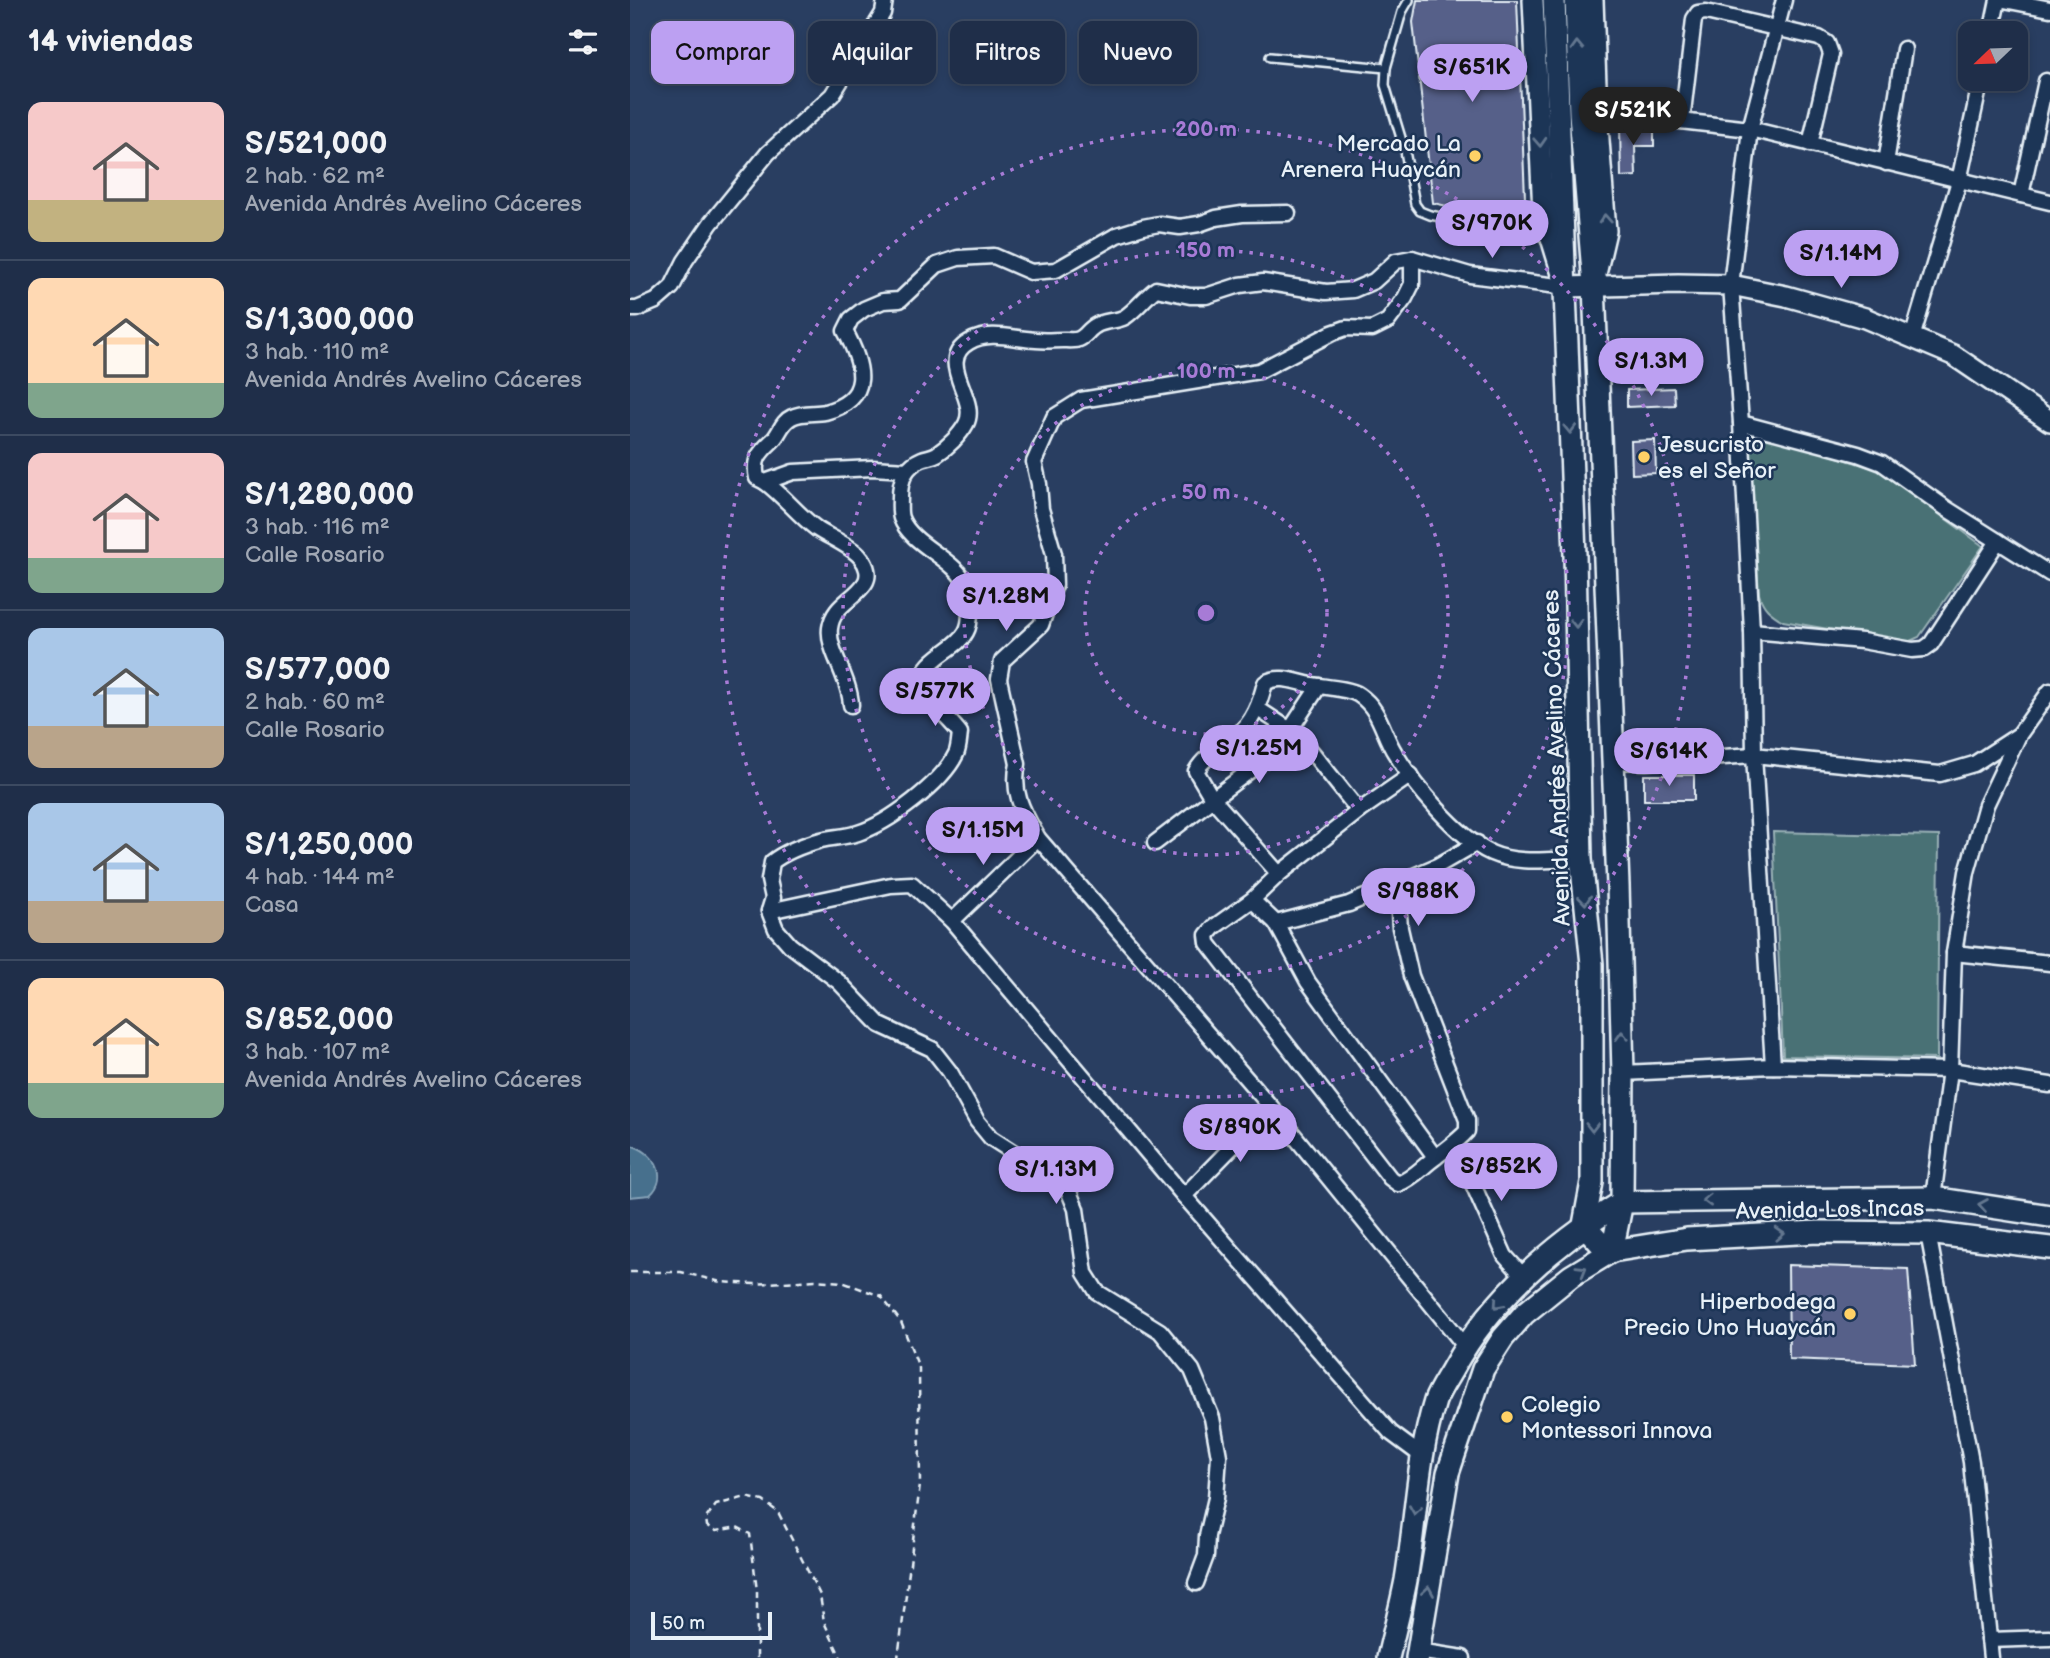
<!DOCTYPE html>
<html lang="es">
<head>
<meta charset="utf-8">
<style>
	:root { --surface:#1f2e49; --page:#273650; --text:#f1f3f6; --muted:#a1a8b4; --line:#3c4a61; --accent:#bca0f2 }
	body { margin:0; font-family:"Balsamiq Sans",sans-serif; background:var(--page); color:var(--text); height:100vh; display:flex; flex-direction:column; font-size:26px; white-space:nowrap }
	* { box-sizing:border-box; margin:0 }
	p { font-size:23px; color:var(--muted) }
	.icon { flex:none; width:38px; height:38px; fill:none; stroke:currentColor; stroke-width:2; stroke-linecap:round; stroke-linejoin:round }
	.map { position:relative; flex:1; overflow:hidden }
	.details { display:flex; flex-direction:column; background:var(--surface); width:630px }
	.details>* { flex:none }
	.top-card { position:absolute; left:21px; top:21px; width:665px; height:63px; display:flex; gap:14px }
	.needle { width:46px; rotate:247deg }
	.buttons { position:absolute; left:1328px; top:21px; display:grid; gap:14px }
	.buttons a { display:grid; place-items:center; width:70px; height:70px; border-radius:14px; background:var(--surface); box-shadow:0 4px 10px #0003,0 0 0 2px var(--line); font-size:35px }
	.scale { position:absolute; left:21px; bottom:18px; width:121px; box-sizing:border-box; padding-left:7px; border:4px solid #e8f1f8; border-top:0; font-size:19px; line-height:24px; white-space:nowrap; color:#e8f1f8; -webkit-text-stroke:5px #1d3557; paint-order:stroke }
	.price { position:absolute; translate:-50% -60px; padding:0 16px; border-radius:24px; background:var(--accent); color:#111; font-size:23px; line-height:46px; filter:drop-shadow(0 2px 4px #0008) }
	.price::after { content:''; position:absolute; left:50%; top:42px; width:21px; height:16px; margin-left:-10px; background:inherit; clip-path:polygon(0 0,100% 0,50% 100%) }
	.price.current { background:#222; color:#fff }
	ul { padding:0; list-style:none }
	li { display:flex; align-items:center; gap:21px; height:175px; padding:0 28px }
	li+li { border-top:2px solid var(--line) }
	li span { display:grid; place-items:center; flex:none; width:196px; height:140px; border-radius:14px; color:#555 }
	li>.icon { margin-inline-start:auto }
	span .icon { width:84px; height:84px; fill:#fffc; stroke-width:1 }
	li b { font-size:30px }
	h2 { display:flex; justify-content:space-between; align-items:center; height:84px; padding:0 28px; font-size:30px }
	.pill { padding:0 24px; border-radius:14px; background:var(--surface); box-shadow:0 4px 10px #0003,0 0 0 2px var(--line); font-size:24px; line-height:63px }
	.pill.current { background:var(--accent); color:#111 }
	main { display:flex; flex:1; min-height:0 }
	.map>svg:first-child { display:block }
	.green { fill:#4a7175; stroke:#99b1b6; stroke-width:2 }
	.water { fill:#466f8d; stroke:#87a3b8; stroke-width:2 }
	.building { fill:#576189; stroke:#e8f1f8; stroke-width:2 }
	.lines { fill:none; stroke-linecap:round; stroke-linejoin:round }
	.service-casing { stroke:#e8f1f8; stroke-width:12 }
	.minor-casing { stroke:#e8f1f8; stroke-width:19 }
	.tertiary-casing { stroke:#e8f1f8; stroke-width:24 }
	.secondary-casing { stroke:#e8f1f8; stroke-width:26 }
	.path { stroke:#e8f1f8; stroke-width:2.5; stroke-dasharray:7 5; stroke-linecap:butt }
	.service { stroke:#1d3557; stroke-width:7 }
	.minor { stroke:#1d3557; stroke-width:14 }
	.tertiary { stroke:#1d3557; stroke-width:19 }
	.secondary { stroke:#1d3557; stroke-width:21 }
	.oneway { stroke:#64778f }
	.ring { fill:none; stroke:#a77bd6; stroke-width:3.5; stroke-dasharray:3.5 7 }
	.poi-dot { fill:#ffd166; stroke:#1d3557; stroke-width:2.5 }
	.labels { text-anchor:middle; stroke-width:5; stroke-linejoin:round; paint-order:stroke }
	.poi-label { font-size:23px; fill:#e8f1f8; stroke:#1d3557; text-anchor:end }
	.street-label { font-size:23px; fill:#e8f1f8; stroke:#1d3557 }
	.centre { fill:#a77bd6; stroke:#1d3557; stroke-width:3.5 }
	.ring-label { font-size:21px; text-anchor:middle; font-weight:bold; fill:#a77bd6; stroke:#1d3557; stroke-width:5; stroke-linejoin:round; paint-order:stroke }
</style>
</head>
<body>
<main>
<section class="details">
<h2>14 viviendas<svg class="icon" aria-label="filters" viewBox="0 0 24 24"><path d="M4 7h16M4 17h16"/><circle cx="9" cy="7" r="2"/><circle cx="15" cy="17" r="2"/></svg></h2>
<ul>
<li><span style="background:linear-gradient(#f6c9c9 70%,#c2b280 0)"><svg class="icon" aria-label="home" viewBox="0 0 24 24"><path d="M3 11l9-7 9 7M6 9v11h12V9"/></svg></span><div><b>S/521,000</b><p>2 hab. · 62 m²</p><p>Avenida Andrés Avelino Cáceres</p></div></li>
<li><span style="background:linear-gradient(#ffd9b3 75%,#7fa58c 0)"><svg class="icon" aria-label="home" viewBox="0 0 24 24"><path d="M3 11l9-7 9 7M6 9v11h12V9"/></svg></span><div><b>S/1,300,000</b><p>3 hab. · 110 m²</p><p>Avenida Andrés Avelino Cáceres</p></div></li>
<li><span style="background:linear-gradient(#f6c9c9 75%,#7fa58c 0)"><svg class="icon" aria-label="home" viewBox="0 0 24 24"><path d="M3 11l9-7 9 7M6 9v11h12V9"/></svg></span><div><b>S/1,280,000</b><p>3 hab. · 116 m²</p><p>Calle Rosario</p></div></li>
<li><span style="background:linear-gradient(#a9c7e8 70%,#b9a48a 0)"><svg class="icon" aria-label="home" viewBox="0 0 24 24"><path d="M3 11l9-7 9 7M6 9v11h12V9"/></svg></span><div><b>S/577,000</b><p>2 hab. · 60 m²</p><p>Calle Rosario</p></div></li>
<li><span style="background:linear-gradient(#a9c7e8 70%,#b9a48a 0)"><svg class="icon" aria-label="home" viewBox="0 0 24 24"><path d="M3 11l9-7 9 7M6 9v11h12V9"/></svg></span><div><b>S/1,250,000</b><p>4 hab. · 144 m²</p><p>Casa</p></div></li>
<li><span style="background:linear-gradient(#ffd9b3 75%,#7fa58c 0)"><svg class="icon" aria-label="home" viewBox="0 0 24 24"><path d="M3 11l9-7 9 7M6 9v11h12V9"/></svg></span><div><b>S/852,000</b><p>3 hab. · 107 m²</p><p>Avenida Andrés Avelino Cáceres</p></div></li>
</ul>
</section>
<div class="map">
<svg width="1420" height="1658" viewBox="0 0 1420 1658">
	<rect width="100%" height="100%" fill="#293e61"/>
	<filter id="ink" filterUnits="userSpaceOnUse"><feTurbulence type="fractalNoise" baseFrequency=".0143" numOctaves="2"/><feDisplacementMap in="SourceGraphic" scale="14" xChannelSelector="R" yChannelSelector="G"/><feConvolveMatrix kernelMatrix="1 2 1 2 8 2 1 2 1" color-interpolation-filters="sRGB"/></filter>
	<g filter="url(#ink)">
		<g class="green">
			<path d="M1118 429 1249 470 1353 546 1289 637 1280 641 1271 642 1153 621C1140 613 1133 608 1129 594Z"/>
			<polygon points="1143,832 1309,836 1307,1059 1153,1056"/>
		</g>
		<path class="water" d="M0 1145C22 1150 41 1176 20 1195L0 1197Z"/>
		<g class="building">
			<polygon points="787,0 887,0 896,223 803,203 783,22"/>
			<polygon points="990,126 1024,128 1024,146 1005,146 1006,176 991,177"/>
			<polygon points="1044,388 1045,405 997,407 997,390"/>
			<polygon points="1025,440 1026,473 1002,474 1001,441"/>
			<rect x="1014" y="775" width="50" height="25"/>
			<polygon points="1158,1265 1278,1269 1285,1364 1159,1359"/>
		</g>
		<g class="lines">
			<defs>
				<g id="service">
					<polyline points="779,0 772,12 756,68 755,85 775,151 785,204 790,211 800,215 917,237"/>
					<polyline points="640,57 756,68"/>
				</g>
				<g id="minor">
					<polyline points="1374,0 1420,9"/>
					<polyline points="1361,33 1368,0"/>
					<polyline points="967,114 998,115 1120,129 1420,202"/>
					<polyline points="1052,121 1064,19 1068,13 1076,12 1189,38 1197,43 1201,54 1180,144"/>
					<polyline points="1256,163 1274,49"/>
					<polyline points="1391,195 1416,81"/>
					<path d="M782 258V284L775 298 758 321 742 329 716 328 702 333 629 371 451 400 424 417 404 462 409 484 411 509 424 554 425 585 411 625 372 661 369 679 388 764C381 793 394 813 408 838L641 1107 835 1346"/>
					<polyline points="0,309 7,309 26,301 42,287 55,261 81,223 138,153 202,95 253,13 255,0"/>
					<polyline points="1282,338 1329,181 1351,79"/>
					<polyline points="1111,423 1228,454 1252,463 1317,509 1420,574"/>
					<path d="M277 470 242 468 163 472 135 482 127 478C123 460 129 453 142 441 150 434 151 422 162 417 171 412 185 414 195 412 243 399 234 366 215 331L221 319 234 309 253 301 270 300 307 265 328 258 364 256 401 272 426 270 487 235 513 227 529 224 550 227 569 224 586 218 612 214 658 213"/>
					<path d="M135 482C154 496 168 515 187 529 199 537 223 547 231 558 237 565 240 575 235 583 224 600 203 605 200 628 197 650 220 678 221 705"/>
					<polyline points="1122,631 1232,641 1282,650 1294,649 1301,644 1368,541"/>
					<polyline points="628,709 660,730 681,751 729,811"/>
					<polyline points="983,761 1016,762 1124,755 1310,774 1344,764 1387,736"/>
					<polyline points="525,843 635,759 660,730 689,686"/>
					<path d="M649 874 582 798 566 771C576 754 592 748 607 735 623 722 630 703 635 683 648 675 663 681 677 684 690 687 719 688 729 695 751 710 752 733 765 753 784 785 827 837 861 853 888 865 922 859 951 859"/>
					<path d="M767 884 770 928 781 976 837 1120V1131C827 1142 817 1148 806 1157 793 1166 784 1178 768 1184L760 1178 578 943 577 935 584 927 622 900 649 874 729 811 781 775"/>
					<polyline points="622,900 646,923 678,982 805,1157"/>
					<polyline points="139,911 261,885 282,884 322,921 554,1196 761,1433 792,1456"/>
					<polyline points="322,921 408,838"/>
					<polyline points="646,923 719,904 807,866 847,843"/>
					<polyline points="1324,953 1420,963"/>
					<polyline points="1143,1066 1124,755 1122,631 1111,423 1101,285 1120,129 1154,0"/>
					<polyline points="993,1073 1143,1066 1320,1070 1420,1085"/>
					<polyline points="825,1144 875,1256 894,1277"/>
					<polyline points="554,1196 641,1107"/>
					<polyline points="1303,1198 1320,1070 1324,953 1337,872 1356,805 1389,735 1420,691"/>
					<polyline points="1298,1233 1341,1462 1361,1658"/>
					<path d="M566 1583 576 1556 577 1536 586 1498 589 1456 582 1418 562 1370 530 1331 467 1292 455 1273 446 1209 439 1192 425 1174 410 1164 386 1154 361 1138 347 1121 320 1072 302 1049 250 1025 209 982 160 945 146 929 139 911 143 898 139 880 142 862C156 851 173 845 191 840 203 837 216 837 228 833 259 823 312 783 326 754 329 748 329 739 330 733 323 723 299 701 295 693 282 660 325 653 336 632 343 619 339 600 336 586 329 560 281 546 271 518 269 512 270 503 270 497 270 480 275 466 292 459 297 457 302 457 307 454 318 447 330 435 336 424 350 399 304 362 339 342 360 330 384 339 406 340 415 341 424 340 433 340 437 340 445 341 449 339 455 337 459 329 465 326 474 320 486 322 495 317 507 309 514 298 526 289L560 296H576L610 285 633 282 696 292 723 290 744 281 766 261 782 258 840 275 936 287"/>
					<polyline points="1359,1640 1420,1638"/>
					<polyline points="788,1651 833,1658"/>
				</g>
				<g id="tertiary">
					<polyline points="903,0 913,212 936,287 1048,284 1101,285 1156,296 1235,318 1323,355 1420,421"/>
					<polyline points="963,0 967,114 976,231 966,274"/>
				</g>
				<g id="secondary">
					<polyline points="924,0 945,555 951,859 962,964 962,1182 954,1225 970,1243 982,1251"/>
					<polyline points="992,1202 1303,1198 1420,1216"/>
					<polyline points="982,1251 1057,1239 1188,1232 1298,1233 1420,1248"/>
					<path d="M758 1658C764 1632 771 1606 776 1580 786 1520 787 1459 805 1401 809 1390 817 1379 823 1368 862 1298 924 1244 992 1202"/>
					<polyline points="787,1658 818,1473 853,1369 873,1338 894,1314 941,1276 982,1251 992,1202 993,1073 988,885 964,285 950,114 946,0"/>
				</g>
			</defs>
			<use href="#service" class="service-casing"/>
			<use href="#minor" class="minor-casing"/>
			<use href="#tertiary" class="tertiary-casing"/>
			<use href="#secondary" class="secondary-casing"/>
			<g class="path">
				<polyline points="0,1272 51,1272 91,1282 125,1284 185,1280 212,1282 251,1296 271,1322 289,1368 290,1485 268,1658"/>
				<polyline points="127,1658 127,1591 120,1534 107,1527 86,1531 77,1526 76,1518 86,1505 116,1497 133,1501 148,1512 190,1595 194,1622 211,1658"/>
			</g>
			<use href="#service" class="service"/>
			<use href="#minor" class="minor"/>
			<use href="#tertiary" class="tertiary"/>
			<use href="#secondary" class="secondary"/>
		</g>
		<defs><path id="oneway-chevron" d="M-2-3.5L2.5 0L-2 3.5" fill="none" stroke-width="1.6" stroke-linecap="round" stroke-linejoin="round" transform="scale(1.75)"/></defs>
		<g class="oneway">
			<use href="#oneway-chevron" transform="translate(947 46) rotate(-92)"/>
			<use href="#oneway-chevron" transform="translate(910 142) rotate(87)"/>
			<use href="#oneway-chevron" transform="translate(975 219) rotate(-94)"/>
			<use href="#oneway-chevron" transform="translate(940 429) rotate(88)"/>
			<use href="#oneway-chevron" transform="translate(946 623) rotate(89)"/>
			<use href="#oneway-chevron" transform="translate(955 900) rotate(84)"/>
			<use href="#oneway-chevron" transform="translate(992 1036) rotate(-92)"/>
			<use href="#oneway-chevron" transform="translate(962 1127) rotate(90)"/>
			<use href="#oneway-chevron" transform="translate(1077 1200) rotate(179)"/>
			<use href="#oneway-chevron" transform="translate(1353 1205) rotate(-171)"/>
			<use href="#oneway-chevron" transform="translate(1150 1234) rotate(-3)"/>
			<use href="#oneway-chevron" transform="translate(952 1270) rotate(-31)"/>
			<use href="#oneway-chevron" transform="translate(868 1304) rotate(132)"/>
			<use href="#oneway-chevron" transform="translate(785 1510) rotate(98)"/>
			<use href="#oneway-chevron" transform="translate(798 1591) rotate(-81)"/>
		</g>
	</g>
	<g class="ring">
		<circle cx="576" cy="613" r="121"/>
		<circle cx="576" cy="613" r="242"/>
		<circle cx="576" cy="613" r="363"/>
		<circle cx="576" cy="613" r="484"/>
	</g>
	<g class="poi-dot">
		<circle cx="845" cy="156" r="7"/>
		<circle cx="1014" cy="457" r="7"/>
		<circle cx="1220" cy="1314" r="7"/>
		<circle cx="877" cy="1417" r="7"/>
	</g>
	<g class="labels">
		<g class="poi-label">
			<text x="831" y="151">Mercado La<tspan x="831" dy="26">Arenera Huaycán</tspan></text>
			<text x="1028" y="452" text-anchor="start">Jesucristo<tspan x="1028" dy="26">es el Señor</tspan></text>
			<text x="1206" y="1309">Hiperbodega<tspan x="1206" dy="26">Precio Uno Huaycán</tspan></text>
			<text x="891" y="1412" text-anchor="start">Colegio<tspan x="891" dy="26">Montessori Innova</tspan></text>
		</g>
		<g class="street-label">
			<text transform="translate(926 758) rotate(-92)" y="8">Avenida Andrés Avelino Cáceres</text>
			<text transform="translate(1200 1209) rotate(-1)" y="8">Avenida Los Incas</text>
		</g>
	</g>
	<circle cx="576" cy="613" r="10" class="centre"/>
	<g class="ring-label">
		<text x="576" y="136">200 m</text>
		<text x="576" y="257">150 m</text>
		<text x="576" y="378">100 m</text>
		<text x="576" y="499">50 m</text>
	</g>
</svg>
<div class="buttons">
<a><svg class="needle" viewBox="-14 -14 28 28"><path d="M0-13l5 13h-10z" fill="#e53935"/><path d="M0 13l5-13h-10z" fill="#a1a8b4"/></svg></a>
</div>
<div class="scale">50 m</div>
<b class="price" style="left:842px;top:104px">S/651K</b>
<b class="price current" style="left:1003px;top:147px">S/521K</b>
<b class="price" style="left:862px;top:260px">S/970K</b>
<b class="price" style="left:1211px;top:290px">S/1.14M</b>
<b class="price" style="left:1021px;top:398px">S/1.3M</b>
<b class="price" style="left:376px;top:633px">S/1.28M</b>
<b class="price" style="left:305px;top:728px">S/577K</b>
<b class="price" style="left:629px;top:785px">S/1.25M</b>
<b class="price" style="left:1039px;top:788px">S/614K</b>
<b class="price" style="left:353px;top:867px">S/1.15M</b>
<b class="price" style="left:788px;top:928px">S/988K</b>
<b class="price" style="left:610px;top:1164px">S/890K</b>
<b class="price" style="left:871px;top:1203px">S/852K</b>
<b class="price" style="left:426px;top:1206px">S/1.13M</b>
<div class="top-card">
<a class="pill current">Comprar</a>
<a class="pill">Alquilar</a>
<a class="pill">Filtros</a>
<a class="pill">Nuevo</a>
</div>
</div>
</main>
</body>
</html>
